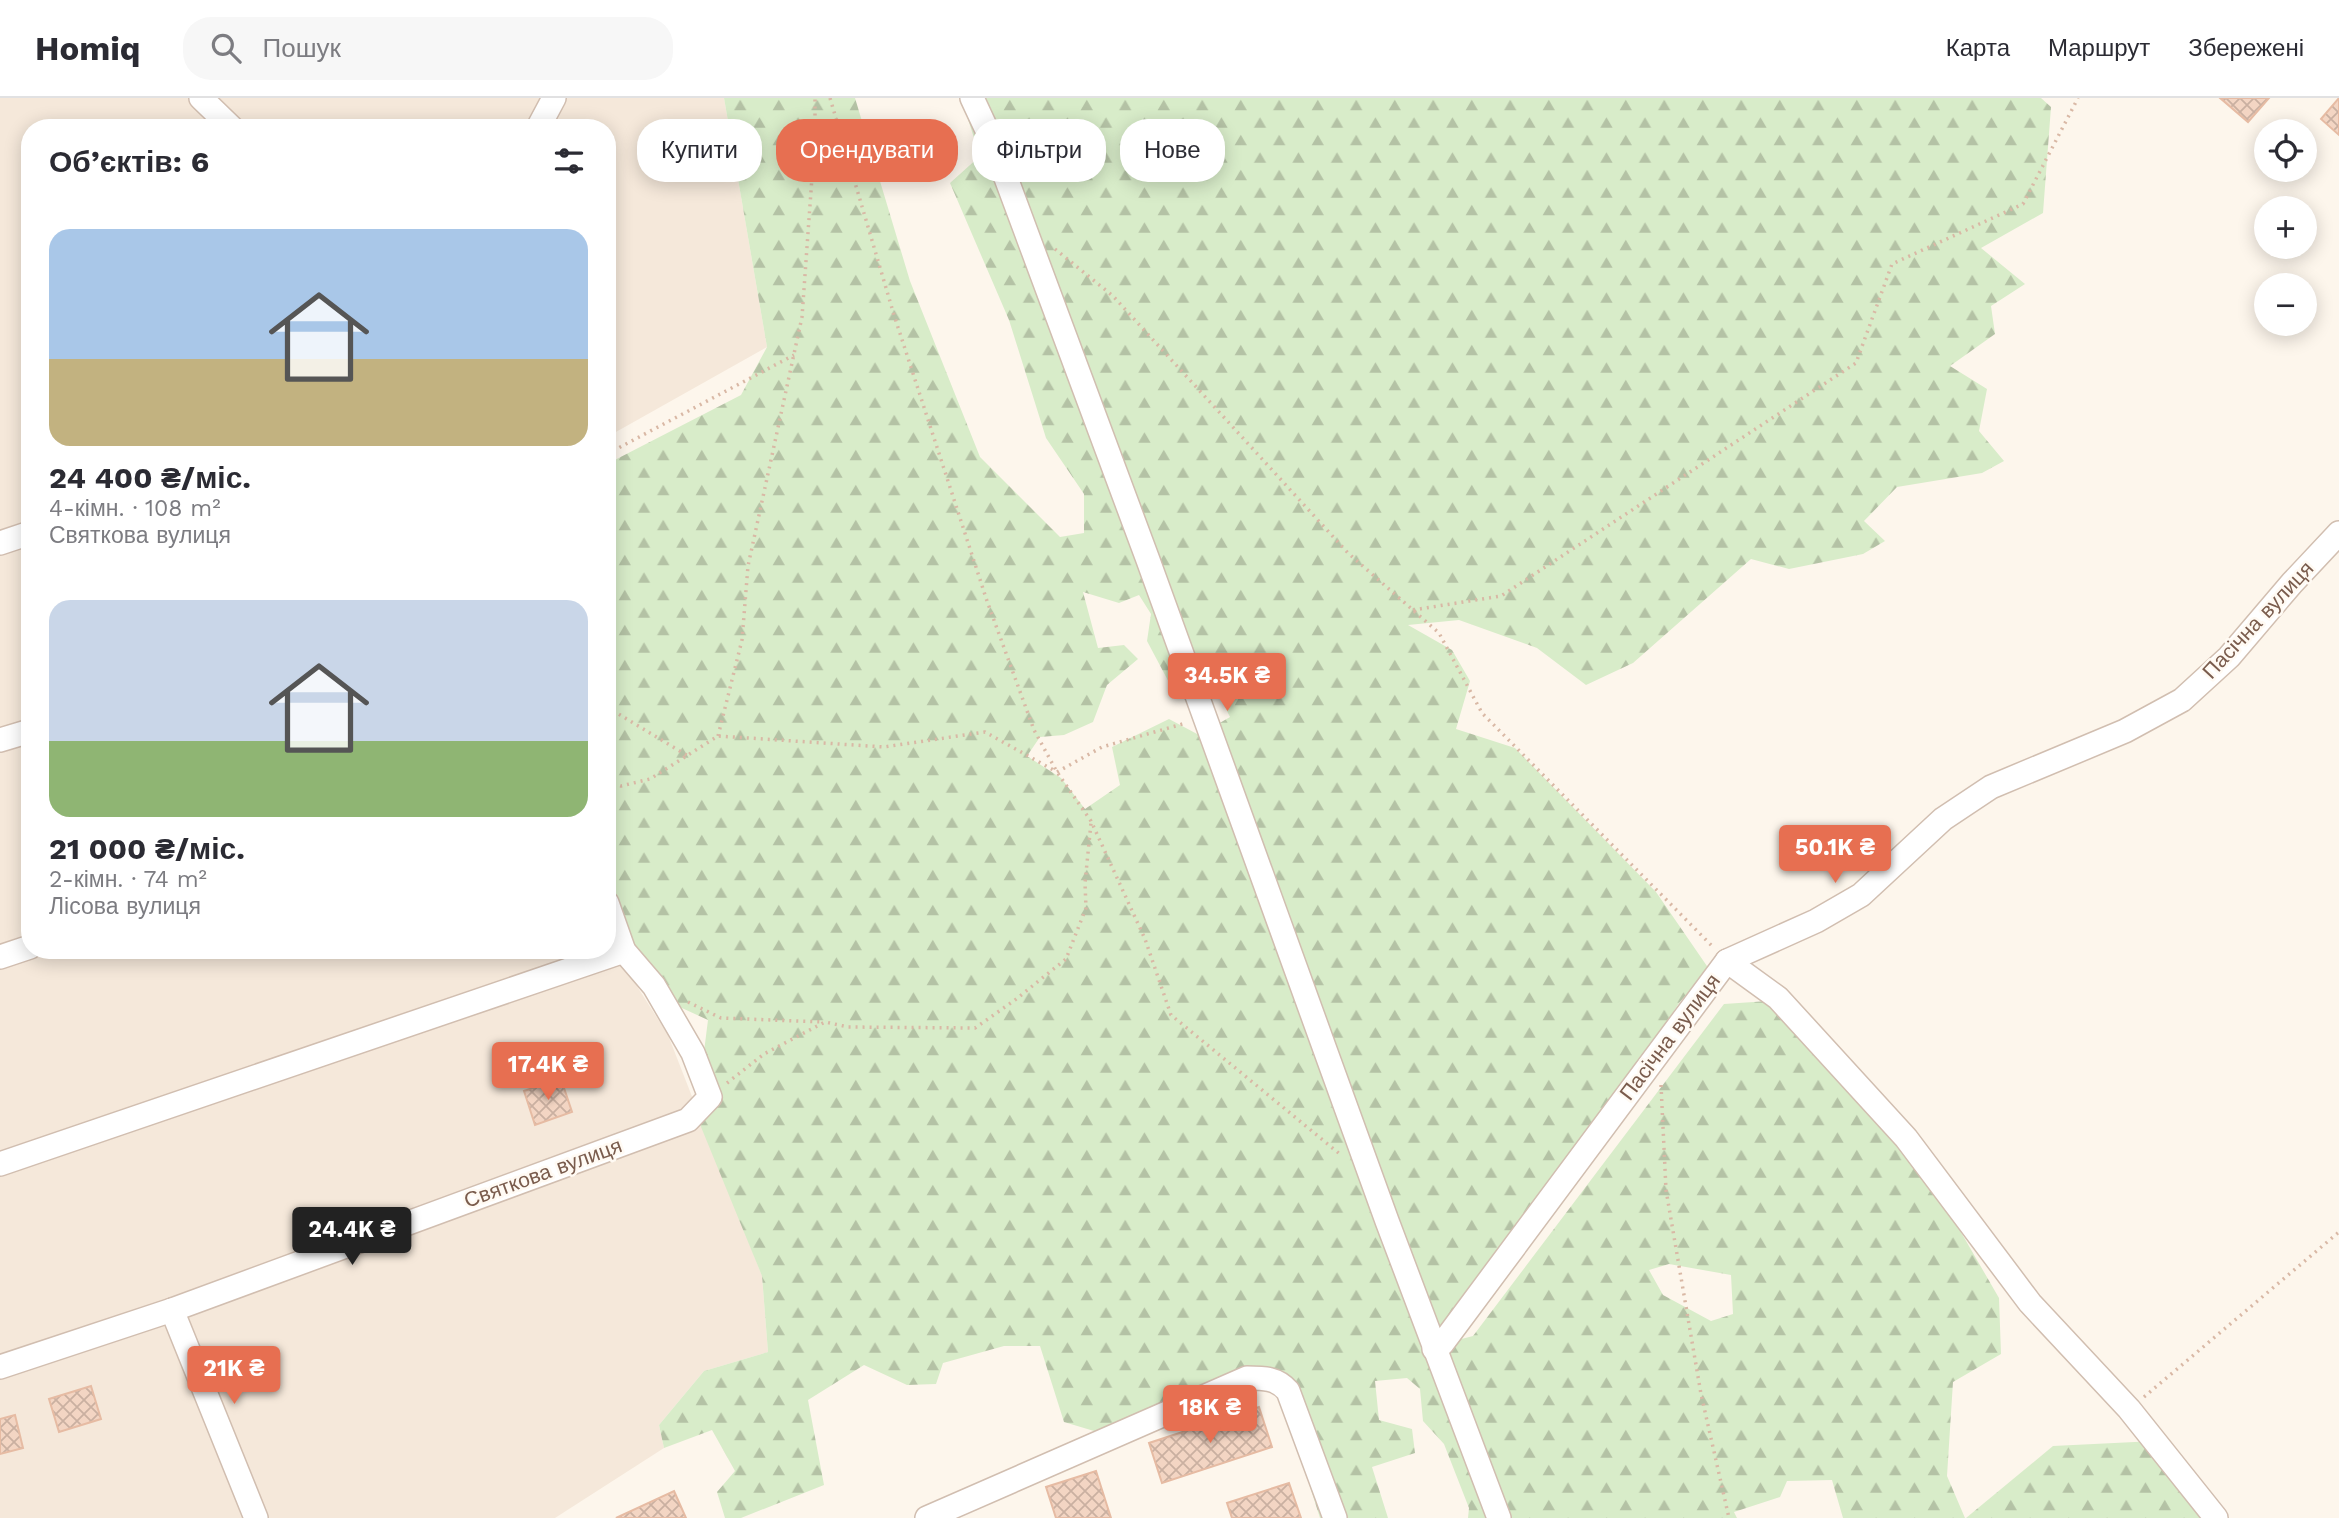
<!DOCTYPE html>
<html lang="uk">
<head>
<meta charset="utf-8">
<style>
	:root { --surface:#fff; --page:#f7f7f7; --text:#2b2b33; --muted:#7c7c81; --line:#e1e1e2; --accent:#e76f51 }
	body { margin:0; font-family:"Work Sans",sans-serif; background:var(--page); color:var(--text); height:100vh; display:flex; flex-direction:column; font-size:26px; white-space:nowrap }
	* { box-sizing:border-box; margin:0 }
	p { font-size:23px; color:var(--muted) }
	.icon { flex:none; width:38px; height:38px; fill:none; stroke:currentColor; stroke-width:2; stroke-linecap:round; stroke-linejoin:round }
	.map { position:relative; flex:1; overflow:hidden }
	.sheet { position:absolute; left:21px; top:21px; width:595px; height:840px; display:flex; flex-direction:column; background:var(--surface); border-radius:28px; box-shadow:0 4px 18px #0003 }
	.sheet>* { flex:none }
	.hud { position:absolute; left:637px; top:21px; width:665px; height:63px; display:flex; gap:14px }
	.fabs { position:absolute; left:2254px; top:21px; display:grid; gap:14px }
	.fabs a { display:grid; place-items:center; width:63px; height:63px; border-radius:50%; background:var(--surface); box-shadow:0 4px 18px #0003; font-size:35px }
	.price { position:absolute; translate:-50% -60px; padding:0 16px; border-radius:7px; background:var(--accent); color:#fff; font-size:23px; line-height:46px; filter:drop-shadow(0 2px 4px #0008) }
	.price::after { content:''; position:absolute; left:50%; top:42px; width:21px; height:16px; margin-left:-10px; background:inherit; clip-path:polygon(0 0,100% 0,50% 100%) }
	.price.selected { background:#222; color:#fff }
	ul { padding:0; list-style:none }
	li { display:grid; align-content:center; gap:14px; height:371px; padding:0 28px }
	li span { display:grid; place-items:center; height:217px; border-radius:21px; color:#555 }
	li>.icon { margin-inline-start:auto }
	span .icon { width:126px; height:126px; fill:#fffc; stroke-width:1 }
	li b { font-size:30px }
	h2 { display:flex; justify-content:space-between; align-items:center; height:84px; padding:0 28px; font-size:30px }
	.pill { padding:0 24px; border-radius:28px; background:var(--surface); box-shadow:0 4px 18px #0003; font-size:24px; line-height:63px }
	.pill.selected { background:var(--accent); color:#fff }
	header { display:flex; align-items:center; gap:42px; box-sizing:border-box; height:98px; padding:0 35px; background:var(--surface); border-bottom:2px solid var(--line) }
	header strong { font-size:33px }
	nav { display:flex; gap:38px; margin-inline-start:auto; font-size:24px }
	.search { width:490px; height:63px; background:var(--page); display:flex; align-items:center; gap:18px; box-sizing:border-box; padding:0 24px; border-radius:28px; color:var(--muted); font-size:26px }
	.map>svg:first-child { display:block }
	.residential { fill:#f5e8da }
	.forest { fill:url(#forest-firs); fill-rule:evenodd }
	.building { fill:url(#building-cross-hatch); stroke:#e6bba3; stroke-width:2 }
	.lines { fill:none; stroke-linecap:round; stroke-linejoin:round }
	.minor-casing { stroke:#d1beb0; stroke-width:26 }
	.path { stroke:#d9b8a5; stroke-width:3.5; stroke-dasharray:2 5; stroke-linecap:butt }
	.minor { stroke:#fff; stroke-width:23 }
	.labels { text-anchor:middle; stroke-width:5; stroke-linejoin:round; paint-order:stroke }
	.street-label { font-size:21px; fill:#7a5c4d; stroke:#fffaf3 }
</style>
</head>
<body>
<header>
<strong>Homiq</strong>
<div class="search"><svg class="icon" aria-label="search" viewBox="0 0 24 24"><circle cx="10" cy="10" r="6"/><path d="M15 15l6 6"/></svg>Пошук</div>
<nav><a>Карта</a><a>Маршрут</a><a>Збережені</a></nav>
</header>
<div class="map">
<svg width="2339" height="1420" viewBox="0 0 2339 1420">
	<defs>
		<pattern id="forest-firs" width="22" height="20" patternUnits="userSpaceOnUse" patternTransform="scale(1.75)"><rect width="22" height="20" fill="#d8ecc9"/><path d="M5 1l3.5 6h-7zM16 11l3.5 6h-7z" fill="#b4c2a5"/></pattern>
		<pattern id="building-cross-hatch" width="8" height="8" patternUnits="userSpaceOnUse" patternTransform="scale(1.75)"><rect width="8" height="8" fill="#f3d5c3"/><path d="M0 0l8 8M0 8l8-8" fill="none" stroke="#cab0a1"/></pattern>
	</defs>
	<rect width="100%" height="100%" fill="#fdf6ec"/>
	<polygon class="residential" points="0,0 724,0 767,249 607,339 607,30 30,30 30,852 607,852 607,841 668,937 762,1178 768,1254 704,1273 659,1327 664,1350 555,1420 0,1420"/>
	<g class="forest">
		<path d="M724 0H855L910 183 980 359 1060 439 1084 435V396L1046 340 1009 222 950 85 980 58 961 0H2041L2051 9 2043 115 1981 150 2025 186 1991 208 1995 236 1950 268 1987 291 1979 333 2004 363 1982 375 1897 389 1864 423 1885 443 1863 456 1789 471 1751 461 1633 565 1586 587 1537 550 1459 522 1408 527 1452 552 1470 583 1456 631 1515 650 1656 794 1709 871 1679 905 1616 1003 1442 1246 1473 1238 1724 906 1768 903 1929 1079 1999 1200 2001 1256 1953 1284 1947 1378 1965 1420H1843L1832 1382 1787 1383 1780 1399 1734 1414 1737 1420H1468L1469 1410 1444 1346 1423 1323 1420 1291 1407 1280 1375 1283 1379 1322 1412 1331 1415 1355 1372 1369 1388 1420H1320L1274 1275 1104 1336 1064 1324 1040 1248H1004L943 1265 936 1286 907 1287 864 1267 808 1302 824 1387 741 1420H725L717 1394 735 1373 712 1332 664 1350 659 1327 704 1273 768 1254 762 1178 699 1024 700 985 708 922 647 894 607 783V366L741 297 767 249ZM1083 494 1119 505 1139 497 1151 516 1147 543 1173 592 1218 595 1230 619 1199 637 1169 621 1112 649 1120 687 1085 711 1061 680 1027 658 1040 639 1064 637 1093 624 1107 587 1138 561 1124 547 1098 550ZM1669 1166 1731 1177 1733 1216 1711 1223 1663 1197 1649 1172Z"/>
		<polygon points="2155,1343 2202,1420 1966,1420 2053,1348"/>
	</g>
	<g class="building">
		<polygon points="2220,0 2269,0 2248,24"/>
		<polygon points="2339,0 2339,37 2321,21"/>
		<polygon points="561,981 572,1014 535,1027 524,993"/>
		<polygon points="91,1288 101,1321 59,1334 49,1301"/>
		<polygon points="1259,1309 1272,1349 1162,1385 1149,1345"/>
		<polygon points="15,1317 23,1350 0,1356 0,1321"/>
		<polygon points="1096,1373 1111,1420 1056,1420 1046,1389"/>
		<polygon points="1289,1385 1301,1420 1232,1420 1227,1405"/>
		<polygon points="674,1393 686,1420 616,1420"/>
	</g>
	<g class="lines">
		<defs>
			<g id="minor">
				<polyline points="201,0 232,30"/>
				<polyline points="972,0 993,45 1148,462 1387,1123 1499,1420"/>
				<polyline points="538,30 554,0"/>
				<polyline points="0,445 30,435"/>
				<polyline points="0,642 30,633"/>
				<polyline points="0,859 30,849"/>
				<polyline points="1727,863 1778,900 1906,1040 2030,1205 2129,1311 2216,1420"/>
				<polyline points="0,1066 624,853"/>
				<polyline points="172,1212 256,1420"/>
				<polyline points="1434,1251 1442,1246 1727,863 1816,823 1861,797 1943,721 1991,689 2125,633 2182,602 2229,559 2292,485 2339,435"/>
				<polyline points="0,1269 172,1212 688,1022 710,999 693,955 654,888 624,853 607,805"/>
				<path d="M927 1420 1247 1280C1264 1280 1277 1280 1288 1293L1335 1420"/>
			</g>
		</defs>
		<use href="#minor" class="minor-casing"/>
		<g class="path">
			<polyline points="830,0 894,217 987,503 1034,632 1057,674 1091,723 1145,841 1171,917 1341,1057"/>
			<polyline points="1055,151 1113,198 1348,455 1439,535 1482,615 1714,850"/>
			<polyline points="607,356 794,257"/>
			<polyline points="1413,512 1501,498 1856,265 1892,166 2023,106 2078,0"/>
			<polyline points="607,609 688,658"/>
			<polyline points="718,638 742,542 748,468 802,219 815,37 815,0"/>
			<polyline points="607,683 621,688 650,681 718,638 884,649 985,634 1057,674 1102,649 1186,625"/>
			<polyline points="688,904 721,920 823,924"/>
			<polyline points="727,985 764,956 825,924 848,929 975,930 1015,902 1066,861 1086,810 1085,785 1091,725"/>
			<polyline points="1661,987 1666,1092 1701,1296 1729,1420"/>
			<polyline points="2144,1299 2339,1134"/>
		</g>
		<use href="#minor" class="minor"/>
	</g>
	<g class="labels">
		<g class="street-label">
			<text transform="translate(2258 522) rotate(-47)" y="7">Пасічна вулиця</text>
			<text transform="translate(1670 939) rotate(-53)" y="7">Пасічна вулиця</text>
			<text transform="translate(543 1075) rotate(-20)" y="7">Святкова вулиця</text>
		</g>
	</g>
</svg>
<div class="fabs">
<a><svg class="icon" aria-label="locate" viewBox="0 0 24 24"><circle cx="12" cy="12" r="6"/><path d="M12 2v4M12 18v4M2 12h4M18 12h4"/></svg></a>
<a>+</a>
<a>−</a>
</div>
<b class="price" style="left:1227px;top:615px">34.5K ₴</b>
<b class="price" style="left:1835px;top:787px">50.1K ₴</b>
<b class="price" style="left:548px;top:1004px">17.4K ₴</b>
<b class="price selected" style="left:352px;top:1169px">24.4K ₴</b>
<b class="price" style="left:234px;top:1308px">21K ₴</b>
<b class="price" style="left:1210px;top:1347px">18K ₴</b>
<div class="hud">
<a class="pill">Купити</a>
<a class="pill selected">Орендувати</a>
<a class="pill">Фільтри</a>
<a class="pill">Нове</a>
</div>
<section class="sheet">
<h2>Об’єктів: 6<svg class="icon" aria-label="filters" viewBox="0 0 24 24"><path d="M4 7h16M4 17h16"/><circle cx="9" cy="7" r="2"/><circle cx="15" cy="17" r="2"/></svg></h2>
<ul>
<li><span style="background:linear-gradient(#a9c7e8 60%,#c2b280 0)"><svg class="icon" aria-label="home" viewBox="0 0 24 24"><path d="M3 11l9-7 9 7M6 9v11h12V9"/></svg></span><div><b>24 400 ₴/міс.</b><p>4-кімн. · 108 m²</p><p>Святкова вулиця</p></div></li>
<li><span style="background:linear-gradient(#c9d6e8 65%,#8fb573 0)"><svg class="icon" aria-label="home" viewBox="0 0 24 24"><path d="M3 11l9-7 9 7M6 9v11h12V9"/></svg></span><div><b>21 000 ₴/міс.</b><p>2-кімн. · 74 m²</p><p>Лісова вулиця</p></div></li>
</ul>
</section>
</div>
</body>
</html>
